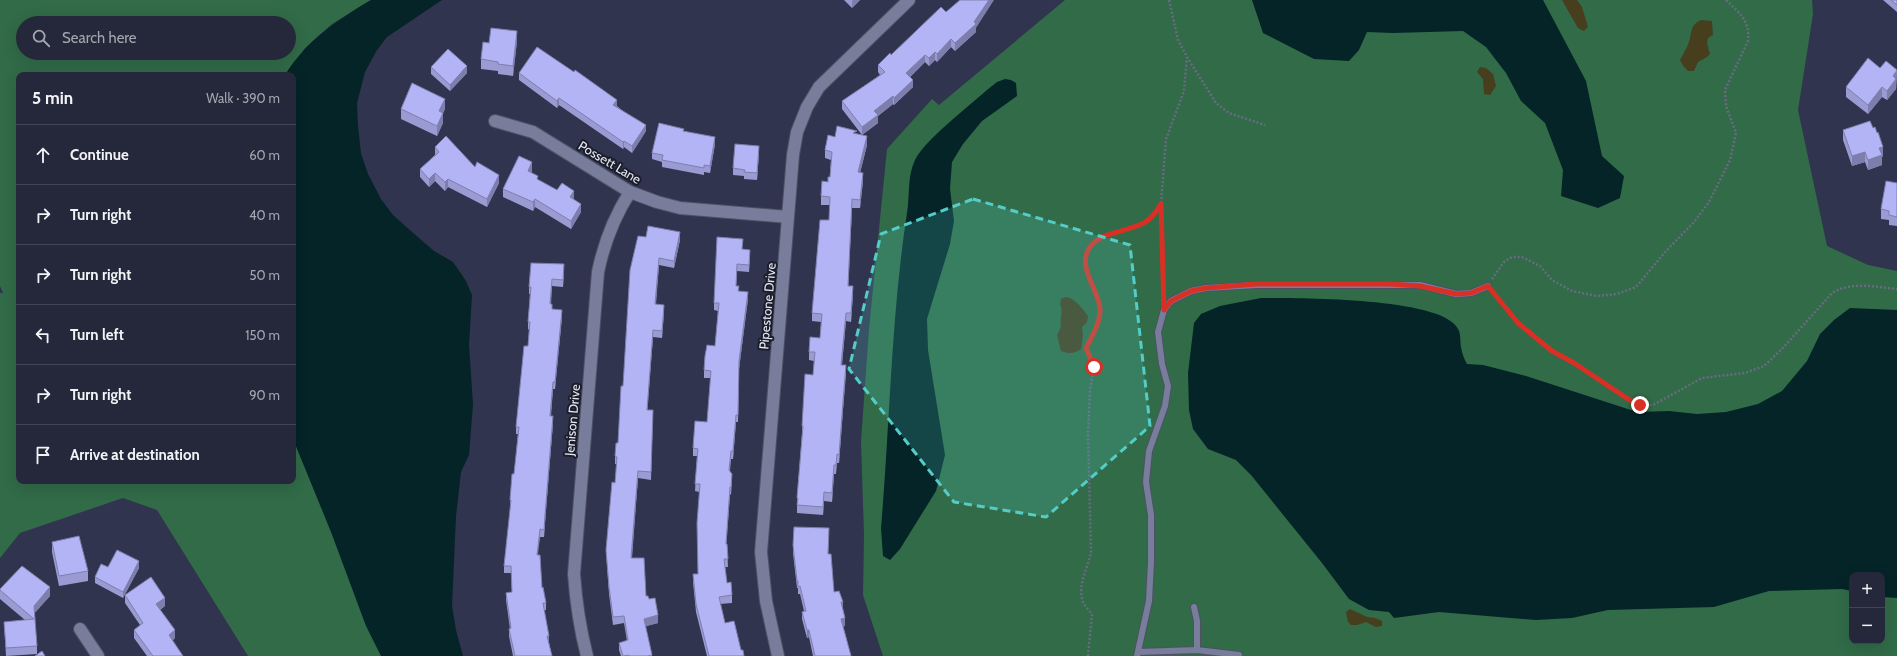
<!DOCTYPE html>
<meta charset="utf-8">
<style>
:root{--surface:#25273a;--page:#313345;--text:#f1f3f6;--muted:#a3a5af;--line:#424454}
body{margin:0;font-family:Cabin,sans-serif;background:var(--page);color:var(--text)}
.controls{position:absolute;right:12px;bottom:12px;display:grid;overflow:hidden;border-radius:8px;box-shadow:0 4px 16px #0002}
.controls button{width:36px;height:36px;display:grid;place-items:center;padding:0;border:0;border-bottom:1px solid var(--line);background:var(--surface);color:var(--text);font:20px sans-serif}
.stop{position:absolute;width:12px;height:12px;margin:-9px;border:3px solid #d93025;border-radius:50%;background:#fff}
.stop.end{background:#d93025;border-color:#fff;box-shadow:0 1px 4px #0008}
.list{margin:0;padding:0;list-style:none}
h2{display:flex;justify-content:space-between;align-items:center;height:52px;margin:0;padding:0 16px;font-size:17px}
h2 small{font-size:13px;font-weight:400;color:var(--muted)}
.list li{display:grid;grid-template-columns:26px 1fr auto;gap:12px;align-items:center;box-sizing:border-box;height:60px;padding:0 16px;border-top:1px solid var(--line)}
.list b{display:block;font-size:15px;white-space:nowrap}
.list em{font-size:13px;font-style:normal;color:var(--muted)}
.icon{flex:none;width:22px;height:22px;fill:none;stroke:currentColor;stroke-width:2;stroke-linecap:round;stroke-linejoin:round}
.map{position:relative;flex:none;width:1897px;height:656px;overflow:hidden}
.search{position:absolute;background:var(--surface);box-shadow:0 4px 16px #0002;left:16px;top:16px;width:280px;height:44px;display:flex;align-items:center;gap:10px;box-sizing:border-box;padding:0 14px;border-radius:22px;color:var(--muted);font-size:15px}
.panel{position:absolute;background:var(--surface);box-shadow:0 4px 16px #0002;left:16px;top:72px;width:280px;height:412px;border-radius:8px}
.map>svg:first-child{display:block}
.green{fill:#316b48;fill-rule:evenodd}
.sand{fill:#473e1e}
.water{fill:#042427}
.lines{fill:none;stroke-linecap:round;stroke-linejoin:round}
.lane-casing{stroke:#4e5166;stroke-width:8}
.street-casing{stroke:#4e5166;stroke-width:14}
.path{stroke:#686b82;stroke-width:2.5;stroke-dasharray:2 2;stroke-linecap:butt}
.lane{stroke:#777d9a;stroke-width:6}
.street{stroke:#777d9a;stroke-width:12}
.wall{fill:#9a9bd3}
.shaded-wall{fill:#7d7eac}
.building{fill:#b3b4f5;stroke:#7d7eac}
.route{stroke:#d93025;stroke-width:5}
.marked{fill:#54cdc8;fill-opacity:0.2;stroke:#54cdc8;stroke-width:3;stroke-dasharray:8 5;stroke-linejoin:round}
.labels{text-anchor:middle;stroke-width:4;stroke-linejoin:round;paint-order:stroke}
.street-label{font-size:13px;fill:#e5e8f8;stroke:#1b1d29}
</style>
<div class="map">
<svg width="1897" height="656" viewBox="0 0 1897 656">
<rect width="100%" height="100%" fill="#31344e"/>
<path class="green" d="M0,0H371L332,24L304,49L290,75H19V481H293V438L387,656H248L157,510L123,498L20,533L0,558V293H3L0,286ZM23,23H289V53H23Z
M1065,0H1812L1813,14L1798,110L1827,246L1868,265L1897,271V656H883L863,595L864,535L861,441L869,329L887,149L932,99L939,105ZM1852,575H1882V641H1852Z"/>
<path class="sand" d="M1562,0H1577L1582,7L1588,27L1584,31L1578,28Z
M1701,20L1712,21L1713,35L1708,38L1707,43L1710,54L1707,57L1698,62L1694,71H1688L1684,67L1680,60C1683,54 1687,48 1689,42C1692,32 1690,25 1701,20Z
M1480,67L1486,68L1493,74L1496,86L1490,95L1484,94L1483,79L1477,72Z
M1065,297C1074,297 1083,309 1088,316L1087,322L1082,327L1083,335L1081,349C1074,354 1069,354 1061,351L1057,335L1061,327C1059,319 1064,311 1060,304L1061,299Z
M1350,609L1367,617L1375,618L1382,621V626L1376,627L1366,622L1357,625H1351L1348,622L1346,612Z"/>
<path class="water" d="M371,0H442L387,37L377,50L365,72L357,103L358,126L361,153L368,174L381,199L393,215L412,232L434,251L453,262L466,281L472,295L469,345L473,404L469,455L461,472L456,516L452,606L456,630L463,656H381L366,626L331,532L293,439V75H285C306,41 337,20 371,0Z
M1252,0H1543L1586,81L1602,156L1624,176L1620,198L1598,208L1561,196L1563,170L1545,123L1521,101L1506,73L1486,47L1463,31L1393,33L1367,32L1359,50L1349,61L1314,59L1263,33Z
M1005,79L1011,80L1016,83L1017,96L982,121L963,144L952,162L950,189L954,221L950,244L927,319L928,350L945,455L936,491L900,549L890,560L883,556L881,528C890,423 891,317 907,213C910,196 907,176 915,160C924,141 969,106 987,90L997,82Z
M1261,298C1295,298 1443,297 1458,329C1461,333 1460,342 1461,347C1462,353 1464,359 1467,364L1483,365L1526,376L1637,412L1669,411L1697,414L1726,412L1758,404L1782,391L1807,361L1820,334L1834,320L1850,308L1897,310V598L1882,597V575H1852V591L1842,589L1769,591L1714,607L1608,610L1572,618L1536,620L1439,612L1394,618L1389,612L1369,610L1349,599L1322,563L1251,475L1236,460L1208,449L1193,429L1189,410L1188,373L1194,323L1201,314L1220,306Z"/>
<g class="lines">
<g class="lane-casing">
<path id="lane" d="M1194,607L1197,621V650
M1138,652L1197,650L1239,655
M1137,656L1149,601L1151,562V515L1146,482L1149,451L1165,406L1168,386L1162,364L1158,332L1164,310L1171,301L1191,291L1206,288L1256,285H1420L1456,294L1471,293L1488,286"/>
</g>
<g class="street-casing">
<path id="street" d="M495,121L533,132L630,192L657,202L680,208L788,217
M80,629L98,656
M587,656C580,629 576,602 574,574L598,272C604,243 614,217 630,192
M778,656L766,601L761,552L793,155L797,132L807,107L819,87L909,0"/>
</g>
<path class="path" d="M1169,0L1178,40L1187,57L1216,103L1229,113L1265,125
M1492,279L1504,262L1512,257H1522L1540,266L1552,280L1572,291L1597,296L1617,294L1636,287L1666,251L1694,222L1709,202L1730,160L1736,133L1726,106L1725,90L1748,41C1750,20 1740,14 1726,0
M1493,293L1518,323L1552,351L1574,363L1628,399L1640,405H1653L1702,378L1745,373L1764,366L1782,349L1832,293C1852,281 1875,287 1897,289
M1163,295L1161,204L1166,139L1184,91L1187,57
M1088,656L1092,615C1090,611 1085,607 1083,602C1077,585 1088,568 1091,552L1088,434L1090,390L1094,367L1086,348C1092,336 1101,322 1100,308C1098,288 1076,266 1090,247C1101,231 1131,233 1147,221C1153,217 1157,210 1161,204"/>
<use href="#lane" class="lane"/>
<use href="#street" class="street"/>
</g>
<path class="wall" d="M844,0H860L852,8Z
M1883,0H1897V12Z
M946,12L976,28V32L955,51L951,47L937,62L935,60L929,66L925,62L910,77L913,87L894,105L893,104L878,116V123L862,135L842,109V101L880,75L878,72V65Z
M517,41L513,76L498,74V71L481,69V59L489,43Z
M431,67L467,73L450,91L431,74Z
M1880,68L1897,70L1896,89L1887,100L1882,97L1868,114L1846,97V87Z
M519,73L617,106L646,131L632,153L624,147L623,149L559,105L557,108L519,80Z
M401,109H445L443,113V123L437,136L401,119Z
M1843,130L1883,156L1882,157V165L1868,170L1865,162L1852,166L1843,140Z
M684,132L715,144L710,173L704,172V175L662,167V162L652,159V153Z
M857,134L867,145L860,173L863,181L860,208H852L848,286L853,294L851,322L846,321L842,365L846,374L843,410L839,463H837L836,474H834L832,502L824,501L823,515L797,513V498L802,434V426L813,375L814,361L809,360V352L820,338L821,322L812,321V313L829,220L830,205H821V196L830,177L831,160L825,158V150L835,137Z
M435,147L475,167L499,183L487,207L448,187L445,191L435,181L429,187L420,177V169L435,155Z
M759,153L757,180L744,179V176L733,175V168Z
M532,171V173L538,180L574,199L581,212L571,229L535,207L533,211L503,197V189Z
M1897,183V226L1889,225V220L1881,219V209Z
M646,237L680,240L674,268L659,265L656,304L664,312L662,338L653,337L647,410H653L651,480L638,478L632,558L646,596L649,599L658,623L645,626L652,656H621L619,650V643L627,641L624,623L613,625L609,594L606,550L615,483L617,464H615V456L618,443L623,386Z
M743,249L750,258L749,272L737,271L736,286L739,291L748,299L739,369L738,422H736L733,459H731L730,471L732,481L731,495L730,494L726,544H727L728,567H725L727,583L732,595V603L720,604L725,623L744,656H707L696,612L693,582V574H698L699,492L695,491L697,456H693V448L707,422L711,378H704V370L715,346L718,311L714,310V303Z
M564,271L563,287L552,286L551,304L552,309L562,317L555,389H553L551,416L553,423L545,522L544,537H540L537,555L542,588L546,603V610H544L549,643L552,656H513L509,636V629H510L506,600V593L512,592L511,573H504V566L511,507H510V500L514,474L518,434H516V427L528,346L529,330L528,329V322L530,294H529V287Z
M794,527L828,554L834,592L843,609L845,626H843L851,656H813L809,637L807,638L802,619V612L804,611L800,594H798V588H797L793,553Z
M52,542L88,571V581L59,586L52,552Z
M108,567L139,568L123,598L95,583V577Z
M0,589L50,596L34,613L37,646V654L6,656L4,622L25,620L0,599Z
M125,595L165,606L160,610L175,638L172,641L183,656H147L134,638V630L140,625L125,603Z"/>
<path class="shaded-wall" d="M853,0H860L852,8V1Z
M989,0H994L976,28V32L955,51V43L974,22Z
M517,31V41L513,76V66Z
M951,39V47L937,62V54Z
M935,52V60L929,66V58Z
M925,55V62L906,81V73Z
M467,66V73L450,91V85Z
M1897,70L1896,89L1887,100V91L1893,76Z
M913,80V87L894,105V98Z
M1882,87V97L1868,114V105Z
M893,96V104L878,116V123L862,135V127L874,111Z
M559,98V105L557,108V101Z
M445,99V109L439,121V111Z
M617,100V106L613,111V105Z
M443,113V123L437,136V126Z
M646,125V131L632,153V146Z
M867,136V145L858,181V172Z
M715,137V144L710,173V166Z
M624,141V147L623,149V142Z
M759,146V153L757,180V173Z
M1883,147V156L1882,157V165L1868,170V160L1879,148Z
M1865,152V162L1852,166V156Z
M532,162V171L528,179V171Z
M435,173V181L429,187V179Z
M863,173V181L860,208V200Z
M499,175V183L487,207V199Z
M448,179V187L445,191V182Z
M574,191V199L570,206V197Z
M535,199V207L533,211V202Z
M852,199V208L848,294V286Z
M581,204V212L571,229V221Z
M680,232V240L674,268V261Z
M659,258V265L655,311V304Z
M564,264V271L563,287V280Z
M552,279V286L550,311V304Z
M853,286V294L851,322V313Z
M748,292V299L739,369L738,422L739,361Z
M664,305V312L662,338V331Z
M562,310V317L555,389V382Z
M846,313V321L841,373V365Z
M653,330V337L647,417V410Z
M846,365L843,410L839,463V455Z
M553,382V389L550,423V416Z
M736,415V422L733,459V451Z
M553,416V423L544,537V530Z
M834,465V474L832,502V493Z
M638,471V478L631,566V558Z
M730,487V494L726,551V544Z
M824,492V501L823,515V507Z
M540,529V537L537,563V555Z
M139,561V568L123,598V592Z
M50,587V596L34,614V606Z
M165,598V606L156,612V604Z
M841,602H843V609Z
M658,615V623L644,627V619Z
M845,618V626L841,627V619Z
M175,630V638L169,643V635Z
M807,630H809V637L807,638Z
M547,636H549V643H547Z"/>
<path class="building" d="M960,0H989L974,22L976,24L955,43L951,39L937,54L935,52L929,58L925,55L906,73L913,80L894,98L893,96L874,111L878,115L862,127L842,101L885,72L878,65L890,53L891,55L941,7L946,12Z
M1891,0H1897V5Z
M491,28L517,31L513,66L498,64V62L481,59L483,42L489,43Z
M537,47L574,72L575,70L617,100L613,105L646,125L632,146L624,141L623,142L559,98L557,101L519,73Z
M448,49L467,66L450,85L431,67Z
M1868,58L1880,68L1886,61L1897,70L1893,76L1896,79L1887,91L1882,87L1868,105L1846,87Z
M412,83L445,99L439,111L443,113L437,126L401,109Z
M1870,121L1873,128L1875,127L1877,133L1878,132L1883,147L1879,148L1882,155L1868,160L1865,152L1852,156L1843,130Z
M659,123L684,129L683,131L715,137L710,166L704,165V168L662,160L663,155L652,153Z
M837,126L857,131L853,133L867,136L858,172L863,173L860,200L852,199L848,286H853L851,313H846L841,365H846L843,401L839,455L837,454L836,465H834L832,493L824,492L823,507L797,505L798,498H797L803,426H802L805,374L813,375L815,352H809L810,337L820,338L822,314L812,313L820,220H829L830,197L821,196L822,181L828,182V177H830L832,152L825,150L828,135L835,137Z
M446,136L475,167L477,162L499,175L487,199L448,179L445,182L435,173L429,179L420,169L439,152L435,147Z
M735,144L759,146L757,173L744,172L745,170L733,168Z
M519,156L532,162L528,171L538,176L537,179L557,190L562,183L574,191L570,197L581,204L571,221L535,199L533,202L503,189Z
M1886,181L1897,183V217L1889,215V211L1881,209Z
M648,226L680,232L674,261L659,258L655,304L664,305L662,331L653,330L647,410H653L651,472L638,471L631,558H644L646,596H648L649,599L655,598L658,615L644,619L652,655L647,656H629V655L623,656L619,643L628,640L624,616L613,617L609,587L606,550L612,482L615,483L617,457L615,456L616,443H618L621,386H623L630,270L638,236L646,237Z
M717,237L743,239L742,249L750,250L749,265L737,264L736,286H739L738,291L748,292L739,361L738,415H736L733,451H731L729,470L732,474L731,487H730L726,544H727L728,559H724L727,583L731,582L732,595L719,597L725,623L734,621L741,650H743L744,656H709L696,604L693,574H698L697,523L700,484H695L698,449L693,448L695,421L707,422L711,371L704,370L705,356L707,345L715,346L719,303H714Z
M531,263L564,264L563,280L552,279L550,304H552V309L562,310L555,382H553L550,416H553L545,515L544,530L540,529L537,555H540L542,588L543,587L546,603H543L549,636H547L552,656H515L509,629L511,628L506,593L512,592L511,566H504L511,500H510L512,474H514L519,427H516L524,346H528L530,322H528L531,287H529Z
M794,527L829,528L828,554H831L834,592L839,591L843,602H841L845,618L841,619L851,656H815L809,630H807L802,612L806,611L800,586L798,587V581H797L793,545Z
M79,536L88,571L59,576L52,542Z
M117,550L139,561L123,592L95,577L101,564L108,567Z
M22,566L50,587L34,606L37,646L6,648L4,622L34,619L0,590V589Z
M151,577L165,598L156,604L175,630L169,635L183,656H153L134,630L143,623L125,595Z
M42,651L45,656H35Z"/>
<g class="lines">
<path class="route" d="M1094,367L1086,348C1092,336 1101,322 1100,308C1098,288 1076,266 1090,247C1101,231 1131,232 1147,221C1153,217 1157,210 1161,204L1164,310L1171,301L1191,291L1206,288L1256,284H1390L1420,286L1456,294L1471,293L1488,286L1518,323L1552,351L1574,363L1628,399L1640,405"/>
</g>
<path class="marked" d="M973,199L1130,245L1150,426L1046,517L954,502L849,369L881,234Z"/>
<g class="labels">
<g class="street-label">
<text transform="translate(610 162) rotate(31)" y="5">Possett Lane</text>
<text transform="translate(767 306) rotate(-85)" y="5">Pipestone Drive</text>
<text transform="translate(572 420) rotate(-85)" y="5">Jenison Drive</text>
</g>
</g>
</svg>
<div class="controls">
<button>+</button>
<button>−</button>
</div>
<div class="stop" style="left:1094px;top:367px"></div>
<div class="stop end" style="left:1640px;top:405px"></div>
<div class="search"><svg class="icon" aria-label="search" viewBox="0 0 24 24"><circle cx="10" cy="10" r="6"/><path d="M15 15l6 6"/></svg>Search here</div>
<section class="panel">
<h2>5 min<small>Walk · 390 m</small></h2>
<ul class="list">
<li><svg class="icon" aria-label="ahead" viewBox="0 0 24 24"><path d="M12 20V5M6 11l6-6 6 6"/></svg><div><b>Continue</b></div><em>60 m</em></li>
<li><svg class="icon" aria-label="right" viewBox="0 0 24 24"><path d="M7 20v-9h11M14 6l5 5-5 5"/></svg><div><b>Turn right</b></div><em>40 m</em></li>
<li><svg class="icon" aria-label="right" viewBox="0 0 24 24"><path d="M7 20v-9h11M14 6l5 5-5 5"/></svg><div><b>Turn right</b></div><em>50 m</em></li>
<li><svg class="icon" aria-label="left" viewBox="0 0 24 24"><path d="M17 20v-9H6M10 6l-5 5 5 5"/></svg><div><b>Turn left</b></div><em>150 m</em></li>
<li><svg class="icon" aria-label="right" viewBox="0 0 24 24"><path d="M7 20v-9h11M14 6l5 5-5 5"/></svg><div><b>Turn right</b></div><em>90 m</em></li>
<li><svg class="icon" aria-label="arrive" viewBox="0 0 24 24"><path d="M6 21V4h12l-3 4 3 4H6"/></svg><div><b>Arrive at destination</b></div></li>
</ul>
</section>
</div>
